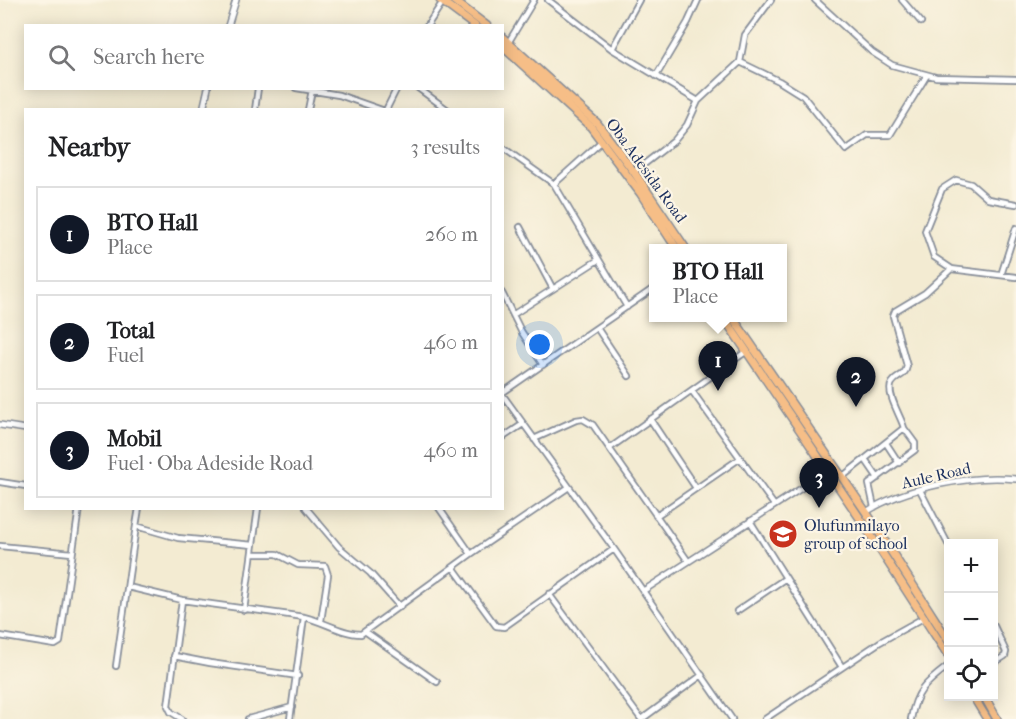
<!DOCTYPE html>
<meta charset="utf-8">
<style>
:root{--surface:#fff;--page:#f6f6f6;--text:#202124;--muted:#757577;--line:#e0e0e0;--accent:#111827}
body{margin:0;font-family:"IM FELL French Canon",serif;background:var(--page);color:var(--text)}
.controls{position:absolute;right:18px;bottom:18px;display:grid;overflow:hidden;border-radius:0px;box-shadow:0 3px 15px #0003}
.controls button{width:54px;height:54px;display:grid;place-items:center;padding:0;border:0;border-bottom:2px solid var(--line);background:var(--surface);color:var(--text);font:30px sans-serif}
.you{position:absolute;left:540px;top:345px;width:21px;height:21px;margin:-15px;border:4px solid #fff;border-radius:50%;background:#1a73e8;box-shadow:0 0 0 9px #1a73e833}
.badge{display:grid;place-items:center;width:39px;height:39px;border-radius:50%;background:var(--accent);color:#fff;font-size:20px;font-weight:700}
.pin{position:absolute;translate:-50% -50px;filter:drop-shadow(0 2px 3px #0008)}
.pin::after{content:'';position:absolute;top:32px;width:21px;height:18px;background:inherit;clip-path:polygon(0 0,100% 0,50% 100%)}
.popup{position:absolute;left:649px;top:244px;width:138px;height:78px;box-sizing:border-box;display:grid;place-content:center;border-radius:0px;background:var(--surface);filter:drop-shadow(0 2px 4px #0005);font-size:20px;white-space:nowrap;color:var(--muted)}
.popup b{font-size:22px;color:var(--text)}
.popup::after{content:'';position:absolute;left:50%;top:100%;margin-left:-12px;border:12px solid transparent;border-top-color:var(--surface)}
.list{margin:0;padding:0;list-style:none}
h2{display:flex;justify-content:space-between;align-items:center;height:78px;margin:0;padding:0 24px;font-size:26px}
h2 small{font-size:20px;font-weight:400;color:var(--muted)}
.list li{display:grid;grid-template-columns:39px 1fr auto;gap:18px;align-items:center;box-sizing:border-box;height:96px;margin:0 12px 12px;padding:0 12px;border:2px solid var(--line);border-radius:0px}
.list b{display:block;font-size:22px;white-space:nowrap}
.list p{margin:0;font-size:20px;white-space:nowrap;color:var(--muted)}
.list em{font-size:20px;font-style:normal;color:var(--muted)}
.icon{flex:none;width:33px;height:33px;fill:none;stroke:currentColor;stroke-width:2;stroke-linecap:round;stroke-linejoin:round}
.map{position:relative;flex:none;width:1016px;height:719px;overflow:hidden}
.search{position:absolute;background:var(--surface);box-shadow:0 3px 15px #0003;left:24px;top:24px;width:480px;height:66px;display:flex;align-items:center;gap:15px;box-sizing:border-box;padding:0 21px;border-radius:0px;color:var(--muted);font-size:22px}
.panel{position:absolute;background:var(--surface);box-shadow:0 3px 15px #0003;left:24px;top:108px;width:480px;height:402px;border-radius:0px}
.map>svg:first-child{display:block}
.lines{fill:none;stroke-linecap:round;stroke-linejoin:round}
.minor-casing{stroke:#878d98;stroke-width:8}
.tertiary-casing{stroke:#878d98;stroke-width:8}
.primary-casing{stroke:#878d98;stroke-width:10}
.minor{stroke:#fff;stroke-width:4.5}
.tertiary{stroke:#fff;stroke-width:5}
.primary{stroke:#f6be87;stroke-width:7}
.labels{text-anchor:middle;stroke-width:4.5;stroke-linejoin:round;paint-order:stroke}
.street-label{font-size:16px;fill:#1b2f5e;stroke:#fcf5e5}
.poi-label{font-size:16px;fill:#1b2f5e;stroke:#fcf5e5;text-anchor:start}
</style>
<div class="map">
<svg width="1016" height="719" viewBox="0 0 1016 719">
<rect width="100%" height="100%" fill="#fcf5e5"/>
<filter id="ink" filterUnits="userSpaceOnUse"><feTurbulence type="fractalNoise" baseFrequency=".0167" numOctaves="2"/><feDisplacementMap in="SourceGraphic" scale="12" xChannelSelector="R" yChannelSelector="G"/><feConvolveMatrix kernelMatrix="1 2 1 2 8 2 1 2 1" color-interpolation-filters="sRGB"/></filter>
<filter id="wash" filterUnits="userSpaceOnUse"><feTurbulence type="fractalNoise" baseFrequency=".008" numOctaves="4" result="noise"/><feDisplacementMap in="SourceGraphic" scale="24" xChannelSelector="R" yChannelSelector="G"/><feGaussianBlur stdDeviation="1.35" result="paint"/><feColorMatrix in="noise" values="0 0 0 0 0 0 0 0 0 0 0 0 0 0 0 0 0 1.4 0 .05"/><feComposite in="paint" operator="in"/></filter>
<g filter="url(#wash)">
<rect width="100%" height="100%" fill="#f3ebd2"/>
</g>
<g filter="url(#ink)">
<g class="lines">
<g class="minor-casing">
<path id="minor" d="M548,0L612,49L698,101
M815,0L872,52L892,65L936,77L1016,79
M902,0L921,22
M427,26L444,0
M508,43L534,0
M612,49L639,0
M740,62L779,81L803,96L846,150L867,135H890L927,75
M656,76L688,22L698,0
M296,88L339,95L382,110
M418,88L448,110
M255,110L258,88
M308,110L312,90
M386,110L397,88
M502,147L554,184L627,307
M634,172L674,141L687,125L698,101L740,62L745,35L771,0
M554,184L602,141
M520,227L553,289
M952,269L934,257L925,231L942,189L956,180L971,184L988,199L1016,204
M1001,275L1016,228
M502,293L521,331L543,365
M514,314L598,260
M597,328L629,376
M692,391L774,505
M502,393L654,288
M502,394L614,549L732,719
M650,419L696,488
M502,438L523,424
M534,439L576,420L583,419L593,425L688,561
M886,443L899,463
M610,448L747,351
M865,459L878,478
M842,477L904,428C902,418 885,393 892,383C897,375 905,377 907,366L893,316L895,311L925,293L951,269L1016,277
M0,482L26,486
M920,490L948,544
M874,507L869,484L915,450V443L904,428
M306,508L339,547L370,573L400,607
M439,508L471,554
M656,516L739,459
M750,521L842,667
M136,526L139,508
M0,546L72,553
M252,554H277L298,565L325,566L328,575L321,621
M453,567L496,626L504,627L614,549
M128,587L182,600L304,617C323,621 342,634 361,634L471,554L569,487
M643,591L828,471
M549,594L641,719
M244,610L258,508
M737,611L786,578
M994,626L1006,652L1005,656L994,663
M366,632L437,682
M0,636L55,645L60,642L79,508
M174,656L210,663L298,676
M116,666L136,526L178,538L253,545
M182,719L171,712L168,706L182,600
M248,719L292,707
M290,719L304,617
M642,719L702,675
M765,719L880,642L925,617
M911,719C916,690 926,683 948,666"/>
</g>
<g class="tertiary-casing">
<path id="tertiary" d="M228,26L236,0
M203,110L208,88
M0,425L26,429
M866,512C903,488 972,474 1016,479"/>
</g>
<g class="primary-casing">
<path id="primary" d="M440,0L475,26
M453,0L487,26
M502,37L597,123L634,172L686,249
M502,46L591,127L641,194L677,249
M724,318L859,517L948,655
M733,318L866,512L948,640
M973,696L987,719
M984,696L997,719"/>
</g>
<use href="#minor" class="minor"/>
<use href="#tertiary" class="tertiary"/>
<use href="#primary" class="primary"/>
</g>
</g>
<defs>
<g id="school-disc" transform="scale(1.5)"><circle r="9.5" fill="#c8321e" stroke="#fcf5e5"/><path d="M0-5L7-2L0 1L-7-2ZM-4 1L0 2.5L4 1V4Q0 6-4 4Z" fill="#fff"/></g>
</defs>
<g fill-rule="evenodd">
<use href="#school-disc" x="783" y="534"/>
</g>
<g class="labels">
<g class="street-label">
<text transform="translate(647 170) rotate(54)" y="6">Oba Adesida Road</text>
<text transform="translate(936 475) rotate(-13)" y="6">Aule Road</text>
</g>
<g class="poi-label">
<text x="804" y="531">Olufunmilayo<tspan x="804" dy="18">group of school</tspan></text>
</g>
</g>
</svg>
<div class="controls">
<button>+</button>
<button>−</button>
<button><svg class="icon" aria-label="locate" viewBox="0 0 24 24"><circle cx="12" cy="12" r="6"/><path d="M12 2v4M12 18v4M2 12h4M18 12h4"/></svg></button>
</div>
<div class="you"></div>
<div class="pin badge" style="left:718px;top:391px">1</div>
<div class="popup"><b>BTO Hall</b>Place</div>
<div class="pin badge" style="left:856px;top:407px">2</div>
<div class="pin badge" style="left:819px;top:508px">3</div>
<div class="search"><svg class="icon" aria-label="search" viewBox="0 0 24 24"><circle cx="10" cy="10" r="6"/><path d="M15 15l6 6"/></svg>Search here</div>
<section class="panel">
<h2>Nearby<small>3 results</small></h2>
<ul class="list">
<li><span class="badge">1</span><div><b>BTO Hall</b><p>Place</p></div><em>260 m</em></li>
<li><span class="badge">2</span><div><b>Total</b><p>Fuel</p></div><em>460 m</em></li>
<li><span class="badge">3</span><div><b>Mobil</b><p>Fuel · Oba Adeside Road</p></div><em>460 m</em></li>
</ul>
</section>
</div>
